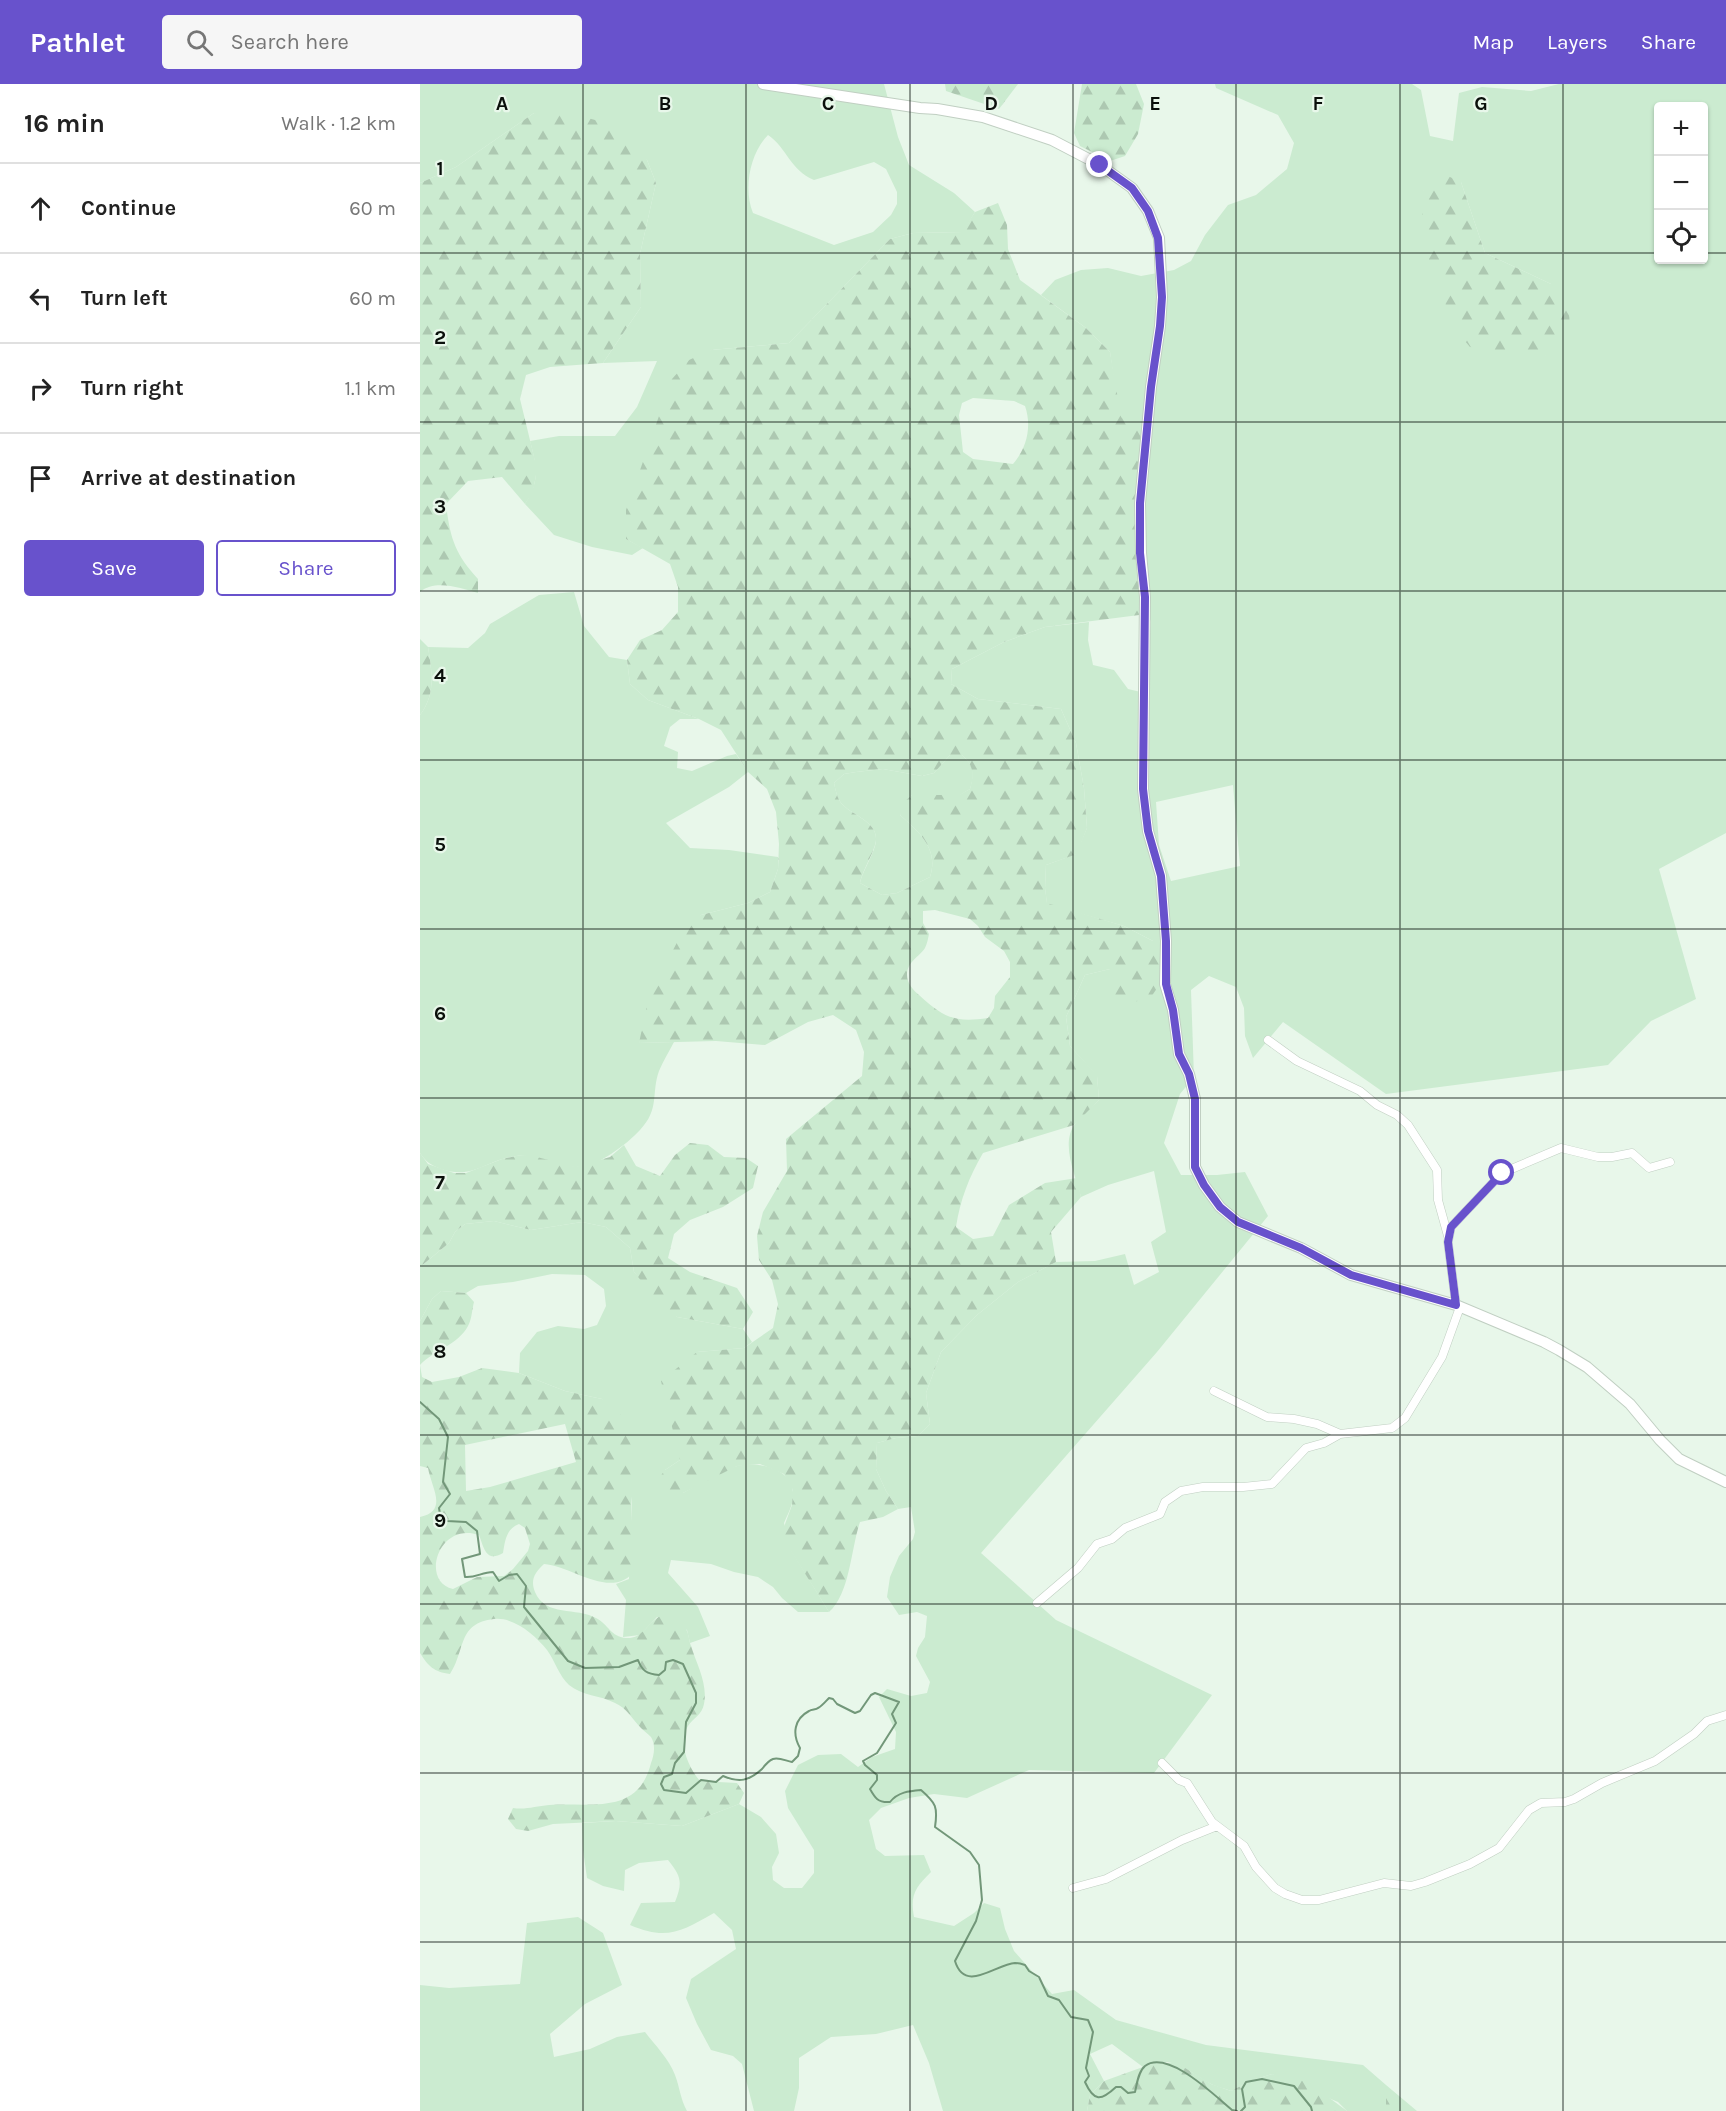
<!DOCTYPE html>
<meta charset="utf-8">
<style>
:root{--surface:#fff;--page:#f6f6f6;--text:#222;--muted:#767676;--line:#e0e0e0;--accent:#6852cc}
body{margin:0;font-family:Karla,sans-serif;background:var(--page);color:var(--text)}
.controls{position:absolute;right:18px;top:18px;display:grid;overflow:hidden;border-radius:6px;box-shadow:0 2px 4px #0004}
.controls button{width:54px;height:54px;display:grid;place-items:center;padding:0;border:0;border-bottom:2px solid var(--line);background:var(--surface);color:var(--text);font:30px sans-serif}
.stop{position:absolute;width:18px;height:18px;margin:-14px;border:4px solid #6852cc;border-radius:50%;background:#fff}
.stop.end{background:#6852cc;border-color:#fff;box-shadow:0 2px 6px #0008}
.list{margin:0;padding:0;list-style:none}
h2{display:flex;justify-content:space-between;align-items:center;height:78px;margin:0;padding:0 24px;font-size:26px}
h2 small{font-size:20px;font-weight:400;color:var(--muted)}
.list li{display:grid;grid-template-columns:39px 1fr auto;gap:18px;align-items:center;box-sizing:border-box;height:90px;padding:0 24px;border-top:2px solid var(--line)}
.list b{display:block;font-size:22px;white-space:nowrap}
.list em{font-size:20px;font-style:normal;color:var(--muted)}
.actions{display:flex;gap:12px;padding:18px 24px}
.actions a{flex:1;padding:14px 0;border:2px solid var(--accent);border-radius:6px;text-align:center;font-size:21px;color:var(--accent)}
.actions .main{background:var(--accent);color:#fff}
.icon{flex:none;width:33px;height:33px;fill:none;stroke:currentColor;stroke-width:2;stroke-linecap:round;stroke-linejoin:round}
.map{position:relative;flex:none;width:1306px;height:2027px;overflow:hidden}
header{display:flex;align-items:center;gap:36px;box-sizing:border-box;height:84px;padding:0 30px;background:var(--accent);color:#fff}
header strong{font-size:28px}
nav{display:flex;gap:33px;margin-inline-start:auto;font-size:21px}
.search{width:420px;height:54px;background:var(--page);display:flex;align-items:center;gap:15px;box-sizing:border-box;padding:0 21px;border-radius:6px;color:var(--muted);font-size:22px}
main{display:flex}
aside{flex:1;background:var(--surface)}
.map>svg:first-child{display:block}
.grass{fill:#cbebd0;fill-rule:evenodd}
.forest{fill:url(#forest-firs);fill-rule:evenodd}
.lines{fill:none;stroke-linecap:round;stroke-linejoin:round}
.stream{stroke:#729779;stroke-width:2}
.street-casing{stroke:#c0cfc2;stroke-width:9}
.secondary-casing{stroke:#c0cfc2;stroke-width:12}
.street{stroke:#fff;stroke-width:8}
.secondary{stroke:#fff;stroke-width:10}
.route{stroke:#6852cc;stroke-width:8}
.grid{fill:none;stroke:#0a0f0b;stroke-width:1.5;stroke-opacity:0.55}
.grid-label{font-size:20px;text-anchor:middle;font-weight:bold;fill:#0a0f0b;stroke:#e8f7ea;stroke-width:4.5;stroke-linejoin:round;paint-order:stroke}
</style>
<header>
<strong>Pathlet</strong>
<div class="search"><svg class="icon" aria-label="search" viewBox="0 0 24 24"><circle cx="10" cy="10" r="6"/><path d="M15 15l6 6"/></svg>Search here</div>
<nav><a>Map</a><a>Layers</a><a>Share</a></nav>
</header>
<main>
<aside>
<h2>16 min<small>Walk · 1.2 km</small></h2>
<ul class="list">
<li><svg class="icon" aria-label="ahead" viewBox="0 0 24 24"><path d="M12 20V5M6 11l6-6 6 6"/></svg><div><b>Continue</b></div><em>60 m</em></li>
<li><svg class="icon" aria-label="left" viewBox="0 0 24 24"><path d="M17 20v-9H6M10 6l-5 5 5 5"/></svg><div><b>Turn left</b></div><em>60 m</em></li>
<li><svg class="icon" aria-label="right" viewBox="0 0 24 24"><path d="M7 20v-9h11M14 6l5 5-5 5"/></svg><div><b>Turn right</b></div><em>1.1 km</em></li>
<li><svg class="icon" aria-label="arrive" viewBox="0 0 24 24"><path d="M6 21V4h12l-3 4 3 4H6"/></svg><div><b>Arrive at destination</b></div></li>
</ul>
<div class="actions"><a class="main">Save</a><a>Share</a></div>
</aside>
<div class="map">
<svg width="1306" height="2027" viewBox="0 0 1306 2027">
<defs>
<pattern id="forest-firs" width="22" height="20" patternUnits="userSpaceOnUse" patternTransform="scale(1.5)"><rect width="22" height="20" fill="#cbebd0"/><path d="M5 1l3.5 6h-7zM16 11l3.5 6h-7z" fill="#adc8b1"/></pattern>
</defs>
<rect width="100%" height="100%" fill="#e8f7ea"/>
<path class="grass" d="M0,0H464L478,53L489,81L534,109L555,128L543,148L493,149L470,155L369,259L291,266L206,455L223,464L212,471L172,463L134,451L105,420C120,397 117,383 110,357L139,352H195L217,323L237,277L183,279L221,223L220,170L236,99L227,76L114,29L36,83L0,99ZM348,51C367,64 370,86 394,96L454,78L466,85L477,108V120L471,131L453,148L414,161L333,129C323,105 330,69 348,51Z
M795,0H992L1001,6L1010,52L1033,57L1039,9L1062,3L1111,7L1139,0H1306V749L1239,785L1276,915L1231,937L1188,981L966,1010L863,938L833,974L825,952L824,924L816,903L789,892L771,906L774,993L760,1010L744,1059L761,1091H797L825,1088L848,1132L737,1268L561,1469L636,1536L792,1611L734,1689L609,1686L547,1714L514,1710L489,1714L461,1724L449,1736L456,1765L465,1772L504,1771L511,1788C495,1804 490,1811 494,1833L534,1842L554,1829L564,1819L580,1824L585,1845L594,1867L632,1910L654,1906L696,1936L786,1961L943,1981L966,2001V2027H927L918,2018L852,1990L830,1997L811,2007C804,2004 796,2003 789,1999C762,1984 756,1971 723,1983L692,1960L670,1970L684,1997L670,2011L667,2027H523L509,1979L493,1941L456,1950L411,1953L379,1974V2004L374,2027H334L322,1980L313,1972L291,1966L277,1940L266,1914L271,1895L316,1865L312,1846L294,1829C262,1847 247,1857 210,1841L221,1819L255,1818C263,1798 261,1792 248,1776L219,1779L205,1786L204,1807L183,1802L167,1794L163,1766L162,1739L196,1737L262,1742L319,1720L341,1733L356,1750L359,1769L352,1783L353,1796L364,1804H382L394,1789V1766L368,1724L365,1707L378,1681L398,1671L421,1670L438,1683L452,1673L475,1665L476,1648L459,1613L467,1605L491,1612L507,1609L510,1598L496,1572L498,1564L505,1553L507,1532L497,1528L479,1531L467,1513L470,1493L479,1472L493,1455L495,1448L491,1423L478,1425L466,1407L456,1385L457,1359L476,1354L498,1352L510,1340L506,1309L521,1268L557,1231L598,1198L636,1178L675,1177L705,1170L714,1201L739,1188L731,1158L746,1148L734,1087L688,1101L661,1113C656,1092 640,1060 655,1040C661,1031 671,1024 679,1016L677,992L650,962L646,933L665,891L690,885L733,857L704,842L627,820L625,804L626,781L656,770L667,744L664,704L656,659L641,625L558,615L531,600L532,585L584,558L625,543L669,538L668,556L673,581L694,586L708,605L725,609L731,537L727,530L690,268L666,244L621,211L635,196L661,186L688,184L721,192L754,186L771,177L785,151L808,121L836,111L867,85L874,59L858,31L796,4ZM1238,22H1284V176H1238ZM1041,98L1065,169L1131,200L1126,272L1003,107ZM813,701L820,782L751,797L739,761L736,718Z
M154,508L164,542L189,573L207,576L210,600L228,616L279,635H260L250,643L244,662L258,668L257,684L272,687L307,672L316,670L328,688L309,703L246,739L270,764L309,766L358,773V785L350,808L328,819L281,831L219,959L254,958C249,968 243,977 239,987C231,1009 240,1025 220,1046C206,1061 175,1085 154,1083C134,1080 116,1070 96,1072C65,1076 54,1096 21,1085C11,1081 7,1079 0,1069V631C16,610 12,588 8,563L48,564L65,549L70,540L119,511Z
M530,671H542C554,682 555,689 550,705L540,711H492L480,731C500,749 519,765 510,793L477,809L462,811L440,799C443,785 457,766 456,754C456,738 433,731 423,721C417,715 416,708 414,699L424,690L436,688L463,685L502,692L514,689Z
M74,1137L111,1146L162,1138L186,1143L210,1164L214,1188L257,1233L323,1245L332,1258L324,1264L277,1268L260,1376L245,1386L263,1409C279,1400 300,1386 317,1382C336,1377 372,1384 373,1408C374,1420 368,1429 364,1439L371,1466L409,1528H378L362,1514L353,1503L338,1493L314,1488L291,1480L251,1476L248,1489L278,1523L290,1552L270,1559L267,1546L237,1533L220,1551L203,1553L206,1516L196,1500L209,1495L212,1409L182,1315L145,1307L99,1289L100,1269L117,1248L138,1242L164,1245L177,1241L186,1222L184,1205L165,1191L132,1190L93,1198L58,1202L46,1209L21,1207L12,1215L0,1237V1183L29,1159L35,1148L45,1140Z
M158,1833L183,1849L202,1901L165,1920L130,1950L134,1973L170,1965L197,1953L225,1948C235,1961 249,1975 255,1991C260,2004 260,2014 267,2027H0V1901L29,1904L100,1900L107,1839Z"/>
<path class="forest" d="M525,0H598L579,25L526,7Z
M662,0H716L724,20L718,50L705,72L690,77L660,62L654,49Z
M114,29L164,33L190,40L213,58L227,76L236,99L220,170L221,223L183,279L130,283L106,291L100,315L117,385L113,408L105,420L82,393L48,397L26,420C30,454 35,470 58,495V509C41,504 15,495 0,508V99L36,83Z
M1019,88L1041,98L1065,169L1131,200L1148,217L1150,242L1140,265L1126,272L1050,263L1034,244L1001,154L1003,107Z
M578,119L587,141L588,165L600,196L666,244L690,268L701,333L724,347L727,530L625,543L584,558L532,585L531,600L558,615L641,625L656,659L664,704L667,744L657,770L626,781L625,804L627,819L704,842L733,857L744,876L742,897L731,913L704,921L690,916V885L665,891L646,933L650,962L677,991L679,1016L654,1041L563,1069C549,1093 540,1116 536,1143L553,1155L573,1152L589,1121L625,1099L657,1094L661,1113L631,1148L636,1178L598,1198L557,1231L521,1268L506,1309L510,1340L498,1352L476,1354L457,1359L456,1385L466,1407L478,1425L463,1433L440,1438C431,1464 430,1510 409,1528L361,1451L372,1421L373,1406L364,1390L340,1380L317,1382L263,1409L243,1408L237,1397L245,1386L260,1376L241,1297L277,1268L324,1264L353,1244L358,1220L352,1196L339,1176L337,1152L343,1128L367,1087L366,1055L442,992L444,968L436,946L413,931L388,938L345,961L296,957L219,959L229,912L263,847L281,831L328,819L350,808L358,785L359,760L356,728L347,705L328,688L301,646L279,635L228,616L210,600L207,576L220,556L242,546L258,528V503L250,480L206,455V426L252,295L269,276L291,266L369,259L470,155L493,149L542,148L555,128ZM553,314L594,317L605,322C612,342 607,364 593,380L553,375L543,368L539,331L542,319ZM530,671H542C554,682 554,690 550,705L539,711H492L483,719L480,731C500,749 519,765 510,793L477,809L462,811L440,799C443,785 457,764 456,754C456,738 433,731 423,721C417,715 416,707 414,699L424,690L436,688L463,685L502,692L514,689ZM515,826L550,835L558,842L565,853L584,867L590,878V893L575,912L574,924L568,934C534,939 523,933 499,911C493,906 487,899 487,891C487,878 499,873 505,864C507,860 508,855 509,850L503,839V827Z
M0,555L8,563C12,588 16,610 0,631Z
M270,1059L288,1061L304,1073L326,1074L338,1082L333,1104L303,1123L270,1136L254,1150L248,1174L270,1188L317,1204L333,1228L323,1245L257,1233L245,1226L214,1188L210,1164L186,1143L162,1138L111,1146L74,1137L45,1140L35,1148L29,1159L0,1183V1069L8,1080L34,1089H46L82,1075L96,1072L109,1071L156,1083L190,1073L204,1061L216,1082L240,1092L255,1071Z
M21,1207L46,1209L54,1218C52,1225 52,1235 48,1242C38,1261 14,1266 0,1281L2,1293L12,1298L39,1293L62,1284L99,1289L145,1307L182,1315L202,1332L207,1344L216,1382L211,1420V1441L216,1485C193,1518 153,1482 124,1480C115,1488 110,1496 115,1508C125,1533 157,1523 176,1534C188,1540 191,1553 206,1554C221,1555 225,1543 236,1535C239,1532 244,1531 249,1530C256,1534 262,1537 266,1545C269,1550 269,1557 271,1562C277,1581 288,1600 284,1620C282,1631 273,1634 268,1642C257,1659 269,1684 280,1697L317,1699L324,1709L319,1720L262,1742L196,1737L133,1740L108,1747L96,1745L88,1735L93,1724C106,1726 116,1722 129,1721C171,1718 218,1732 231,1679C234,1671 236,1661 231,1653C228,1650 224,1647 221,1644C212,1635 207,1624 195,1619C180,1611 162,1612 149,1601C139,1592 135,1577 127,1566C115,1551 94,1533 74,1535C37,1539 46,1566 30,1590C14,1588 8,1582 0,1569V1433C29,1427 11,1403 8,1384L0,1382V1237L12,1215ZM145,1340L156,1378L70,1403L46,1407L45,1361ZM99,1440L105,1444L110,1460L108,1467L93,1485L84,1492L57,1493L33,1505C0,1498 18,1437 59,1451C64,1464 66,1479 83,1469C85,1457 86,1445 99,1440Z
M734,1979H757L791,2000L811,2007L830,1997L852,1990L888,1998L927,2027H667L670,2011L684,1997Z
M966,2001L997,2027H966Z"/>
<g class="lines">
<path class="stream" d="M0,1318L19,1335L28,1353L23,1398L30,1410L19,1424L20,1430L27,1437L46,1438L57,1447L60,1470L42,1475L45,1493C56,1494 62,1488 73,1488L79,1497L89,1491L97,1490L106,1502L104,1523L148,1577L165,1584L199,1583L218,1576C222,1587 227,1590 239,1591L245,1586L246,1578L253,1576L263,1580L276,1609V1619L266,1638L264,1668L255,1679L252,1690L244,1693L241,1700L244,1706L266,1709L281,1696L296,1698L303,1692C319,1699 329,1697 342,1685C345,1681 348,1677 353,1675C359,1673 366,1677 372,1678L378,1672L380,1664C372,1650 374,1635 389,1627C392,1625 396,1626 398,1624C402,1622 406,1617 409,1614L413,1615L417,1620L435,1629L440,1627L451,1611L455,1609L479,1618L472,1630L476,1639L457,1669L443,1677L445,1681L457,1691V1696L450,1705C455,1714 458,1719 470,1718C478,1708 489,1707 501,1706C516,1719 518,1723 515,1743L550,1768L559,1781L562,1816L556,1837L535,1877C545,1910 576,1880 595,1879C599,1879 602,1880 605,1881L609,1887L619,1893L628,1912L639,1916L651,1933L668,1936L673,1948L666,1984L669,1992L665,1998C674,2018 681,2017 696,2003H701L708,2009L715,2008C717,2000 718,1988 725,1982C748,1965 795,2012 812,2026L817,2027
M821,2027L825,2023L822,2005L826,1998L842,1995L874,2002L891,2023L892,2027"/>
<g class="street-casing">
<path id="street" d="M848,956L877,977L940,1007L957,1021L977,1031L988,1041L1017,1086L1018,1116L1028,1152
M1036,1221L1028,1158L1031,1143L1082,1089L1141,1064L1178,1073H1192L1212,1069L1229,1084L1250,1078
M794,1307L847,1333L874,1335L897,1340L920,1350L972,1344L985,1334L1022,1273L1040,1223
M617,1519L658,1484L677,1460L692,1455L705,1444L740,1430L745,1418L761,1407L783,1403H823L852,1400L886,1364L904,1359L920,1350
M742,1679L759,1696L767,1699L792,1738L824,1762L836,1783L855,1804L865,1810L882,1816H899L964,1799L991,1802L1005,1798L1050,1780L1079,1764L1109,1726L1121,1719L1145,1718L1154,1715L1182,1699L1235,1677L1274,1650L1287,1637L1306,1631
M653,1804L686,1795L762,1756L797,1742"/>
</g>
<g class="secondary-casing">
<path id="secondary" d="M343,0L500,24L517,25L563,33L632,56L680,81L712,104L728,127L739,154L742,213L740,242L731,303L720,419L721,469L725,513L723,705L728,747L741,792L746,857L745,900L753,926L759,970L769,990L775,1015V1083L784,1101L800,1123L818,1138L881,1164L931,1191L1036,1221L1124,1258L1139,1266L1167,1283L1210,1320L1240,1356L1259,1375L1306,1398"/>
</g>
<use href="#street" class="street"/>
<use href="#secondary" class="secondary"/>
</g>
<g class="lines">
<path class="route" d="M680,81L712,104L728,127L738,154L742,213L740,242L731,303L720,419V469L725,513L723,705L728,747L741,792L746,857V900L753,926L759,970L769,990L775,1015V1083L784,1101L800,1123L818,1138L881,1164L931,1191L1036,1221L1028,1158L1031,1143L1082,1089"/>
</g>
<path class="grid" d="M163,0V2027M326,0V2027M490,0V2027M653,0V2027M816,0V2027M980,0V2027M1143,0V2027M0,169H1238M1284,169H1306M0,338H1306M0,507H1306M0,676H1306M0,845H1306M0,1014H1306M0,1182H1306M0,1351H1306M0,1520H1306M0,1689H1306M0,1858H1306"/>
<g class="grid-label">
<text x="82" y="26">A</text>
<text x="245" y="26">B</text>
<text x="408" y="26">C</text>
<text x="571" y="26">D</text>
<text x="735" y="26">E</text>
<text x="898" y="26">F</text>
<text x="1061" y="26">G</text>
<text x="20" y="91">1</text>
<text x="20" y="260">2</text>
<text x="20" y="429">3</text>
<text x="20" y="598">4</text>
<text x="20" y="767">5</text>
<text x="20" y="936">6</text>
<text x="20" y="1105">7</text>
<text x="20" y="1274">8</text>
<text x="20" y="1443">9</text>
</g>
</svg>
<div class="controls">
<button>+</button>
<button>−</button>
<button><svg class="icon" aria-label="locate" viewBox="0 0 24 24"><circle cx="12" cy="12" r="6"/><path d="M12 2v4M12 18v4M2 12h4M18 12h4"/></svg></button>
</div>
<div class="stop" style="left:1082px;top:1089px"></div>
<div class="stop end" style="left:680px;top:81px"></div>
</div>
</main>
